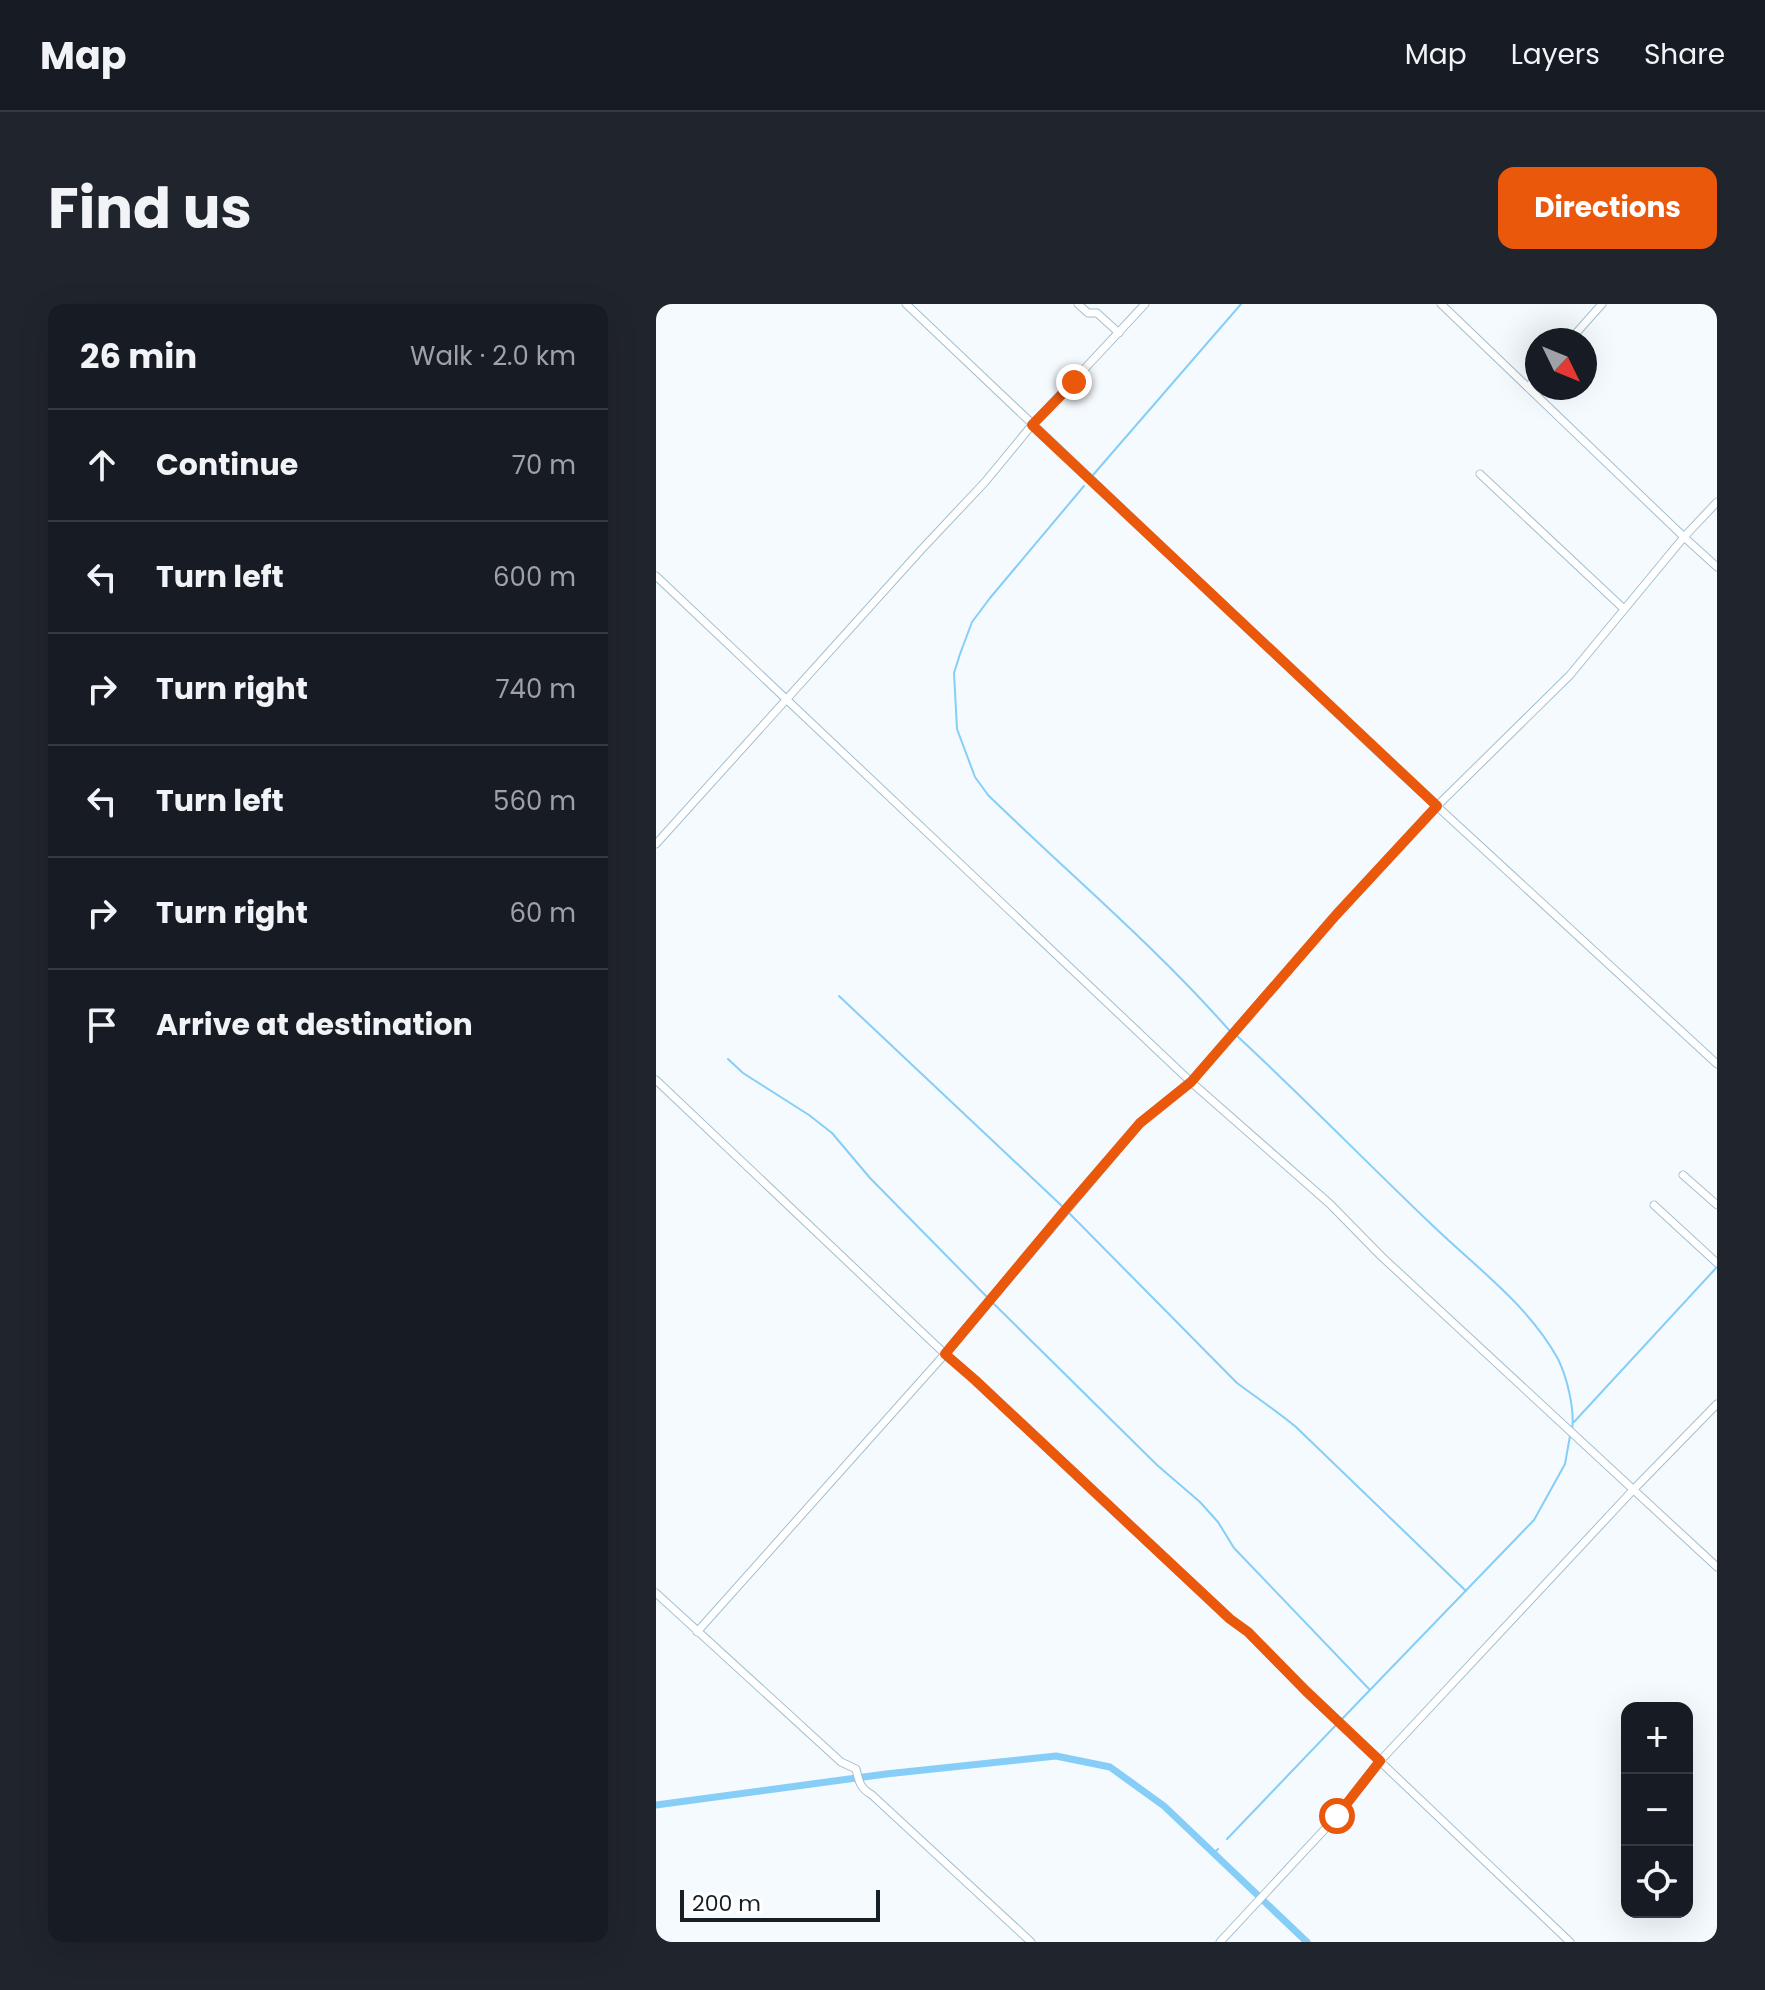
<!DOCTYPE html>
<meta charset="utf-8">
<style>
:root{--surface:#171b24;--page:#20242c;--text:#f1f3f6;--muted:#9ea1a6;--line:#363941;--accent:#ea580c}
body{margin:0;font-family:Poppins,sans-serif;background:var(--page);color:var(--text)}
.controls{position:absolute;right:24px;bottom:24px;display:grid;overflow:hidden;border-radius:16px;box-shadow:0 8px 32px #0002}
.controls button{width:72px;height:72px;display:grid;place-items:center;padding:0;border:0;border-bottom:2px solid var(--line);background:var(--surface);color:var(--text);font:40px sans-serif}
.compass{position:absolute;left:869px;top:24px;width:72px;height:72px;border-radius:50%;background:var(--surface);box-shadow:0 8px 32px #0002;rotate:133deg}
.scale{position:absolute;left:24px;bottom:20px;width:200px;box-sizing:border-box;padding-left:8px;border:4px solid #151f25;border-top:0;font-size:22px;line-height:28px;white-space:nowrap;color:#151f25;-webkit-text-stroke:6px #fff;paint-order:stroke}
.stop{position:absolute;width:24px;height:24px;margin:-18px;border:6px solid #ea580c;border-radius:50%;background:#fff}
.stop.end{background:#ea580c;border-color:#fff;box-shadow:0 2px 8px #0008}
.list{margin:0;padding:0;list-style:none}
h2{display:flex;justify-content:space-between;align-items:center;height:104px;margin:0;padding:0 32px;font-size:34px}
h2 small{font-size:26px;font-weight:400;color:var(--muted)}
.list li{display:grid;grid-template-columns:52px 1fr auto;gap:24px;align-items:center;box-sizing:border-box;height:112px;padding:0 32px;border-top:2px solid var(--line)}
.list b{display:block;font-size:30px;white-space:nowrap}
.list em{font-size:26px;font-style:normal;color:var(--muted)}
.icon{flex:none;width:44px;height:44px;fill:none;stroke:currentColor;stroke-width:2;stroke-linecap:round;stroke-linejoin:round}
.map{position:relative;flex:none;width:1061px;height:1638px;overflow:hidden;border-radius:16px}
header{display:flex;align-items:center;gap:48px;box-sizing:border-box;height:112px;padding:0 40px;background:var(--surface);border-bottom:2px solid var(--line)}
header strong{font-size:38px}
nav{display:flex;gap:44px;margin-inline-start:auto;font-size:28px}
.intro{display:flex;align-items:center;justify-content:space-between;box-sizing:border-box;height:192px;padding:0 48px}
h1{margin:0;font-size:56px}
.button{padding:20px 36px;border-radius:16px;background:var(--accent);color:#fff;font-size:28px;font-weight:700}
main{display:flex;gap:48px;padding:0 48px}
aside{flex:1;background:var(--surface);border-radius:16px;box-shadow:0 8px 32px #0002}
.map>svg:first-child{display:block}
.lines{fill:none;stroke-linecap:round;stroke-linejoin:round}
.stream{stroke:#86cef7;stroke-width:2}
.canal{stroke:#86cef7;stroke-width:7}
.street-casing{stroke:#a4bfcf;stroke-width:9}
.street{stroke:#fff;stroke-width:7}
.route{stroke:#ea580c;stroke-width:10}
</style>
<header>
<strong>Map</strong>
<nav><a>Map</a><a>Layers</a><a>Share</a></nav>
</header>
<div class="intro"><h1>Find us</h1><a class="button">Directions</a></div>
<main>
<aside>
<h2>26 min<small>Walk · 2.0 km</small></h2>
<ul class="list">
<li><svg class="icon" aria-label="ahead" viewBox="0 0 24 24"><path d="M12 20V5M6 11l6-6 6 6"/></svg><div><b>Continue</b></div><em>70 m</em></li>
<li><svg class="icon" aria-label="left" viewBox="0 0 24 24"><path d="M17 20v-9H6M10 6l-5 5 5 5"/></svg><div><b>Turn left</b></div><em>600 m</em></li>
<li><svg class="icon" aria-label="right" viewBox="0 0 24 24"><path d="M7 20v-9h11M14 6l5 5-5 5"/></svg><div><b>Turn right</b></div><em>740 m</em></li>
<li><svg class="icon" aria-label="left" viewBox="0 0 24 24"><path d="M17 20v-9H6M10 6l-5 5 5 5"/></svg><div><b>Turn left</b></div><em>560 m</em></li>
<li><svg class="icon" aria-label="right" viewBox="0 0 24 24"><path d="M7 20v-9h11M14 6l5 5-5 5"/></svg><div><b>Turn right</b></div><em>60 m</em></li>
<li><svg class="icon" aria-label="arrive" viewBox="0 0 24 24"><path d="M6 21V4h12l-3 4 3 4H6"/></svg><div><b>Arrive at destination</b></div></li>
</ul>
</aside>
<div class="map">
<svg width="1061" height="1638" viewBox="0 0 1061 1638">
<rect width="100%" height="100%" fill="#f5fafe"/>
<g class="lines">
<path class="stream" d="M437,171L585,0
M428,182L334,294L316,318L304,350L298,369L301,425L319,473L332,491C412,569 499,642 573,726
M183,692L407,903
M580,731C646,792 708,856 773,918C817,961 872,1000 902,1055C911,1073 919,1106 916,1126
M72,755L87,769L153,811L176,829L214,874L332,994
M412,908L581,1079C601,1094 621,1107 640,1123L810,1287
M337,999L501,1161L544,1198L562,1218L578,1244L714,1386
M918,1118L1061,963
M685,1416L878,1216L909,1160L914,1132
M571,1535L681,1420
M558,1549L562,1545"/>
<path class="canal" d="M0,1501L230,1470L400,1452L454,1463L508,1502L651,1638"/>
<g class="street-casing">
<path id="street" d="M250,0L734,459L1061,760
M422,0L432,9H441L463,29
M914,36L946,0
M872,83L881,73
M824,170L968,305
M1061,198L1028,233L1061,263
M0,272L535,778L678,613L781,502L914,371L1028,233L785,0
M0,540L265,246L329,178L376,121L489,0
M0,776L289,1050L41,1328
M1027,871L1061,901
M998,901L1061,959
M0,1289L185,1458L200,1465C203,1478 204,1484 216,1491L375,1638
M564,1638L681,1512L724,1457L978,1185L1061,1100
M914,1638L650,1387L592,1328L574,1315L319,1076L289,1050L484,819L535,778L674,900L725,952L1061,1263"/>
</g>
<use href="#street" class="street"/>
</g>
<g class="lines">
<path class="route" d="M418,78L376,121L781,502L680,611L535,778L484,819L410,905L289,1050L319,1076L574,1315L592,1328L650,1387L724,1457L681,1512"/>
</g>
</svg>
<div class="controls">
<button>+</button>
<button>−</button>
<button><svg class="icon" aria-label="locate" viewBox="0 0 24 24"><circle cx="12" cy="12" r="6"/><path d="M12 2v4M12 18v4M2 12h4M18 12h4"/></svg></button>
</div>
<svg class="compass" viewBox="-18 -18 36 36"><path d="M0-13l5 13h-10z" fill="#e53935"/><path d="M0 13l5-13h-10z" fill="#9ea1a6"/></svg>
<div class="scale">200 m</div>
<div class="stop" style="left:681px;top:1512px"></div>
<div class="stop end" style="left:418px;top:78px"></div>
</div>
</main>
